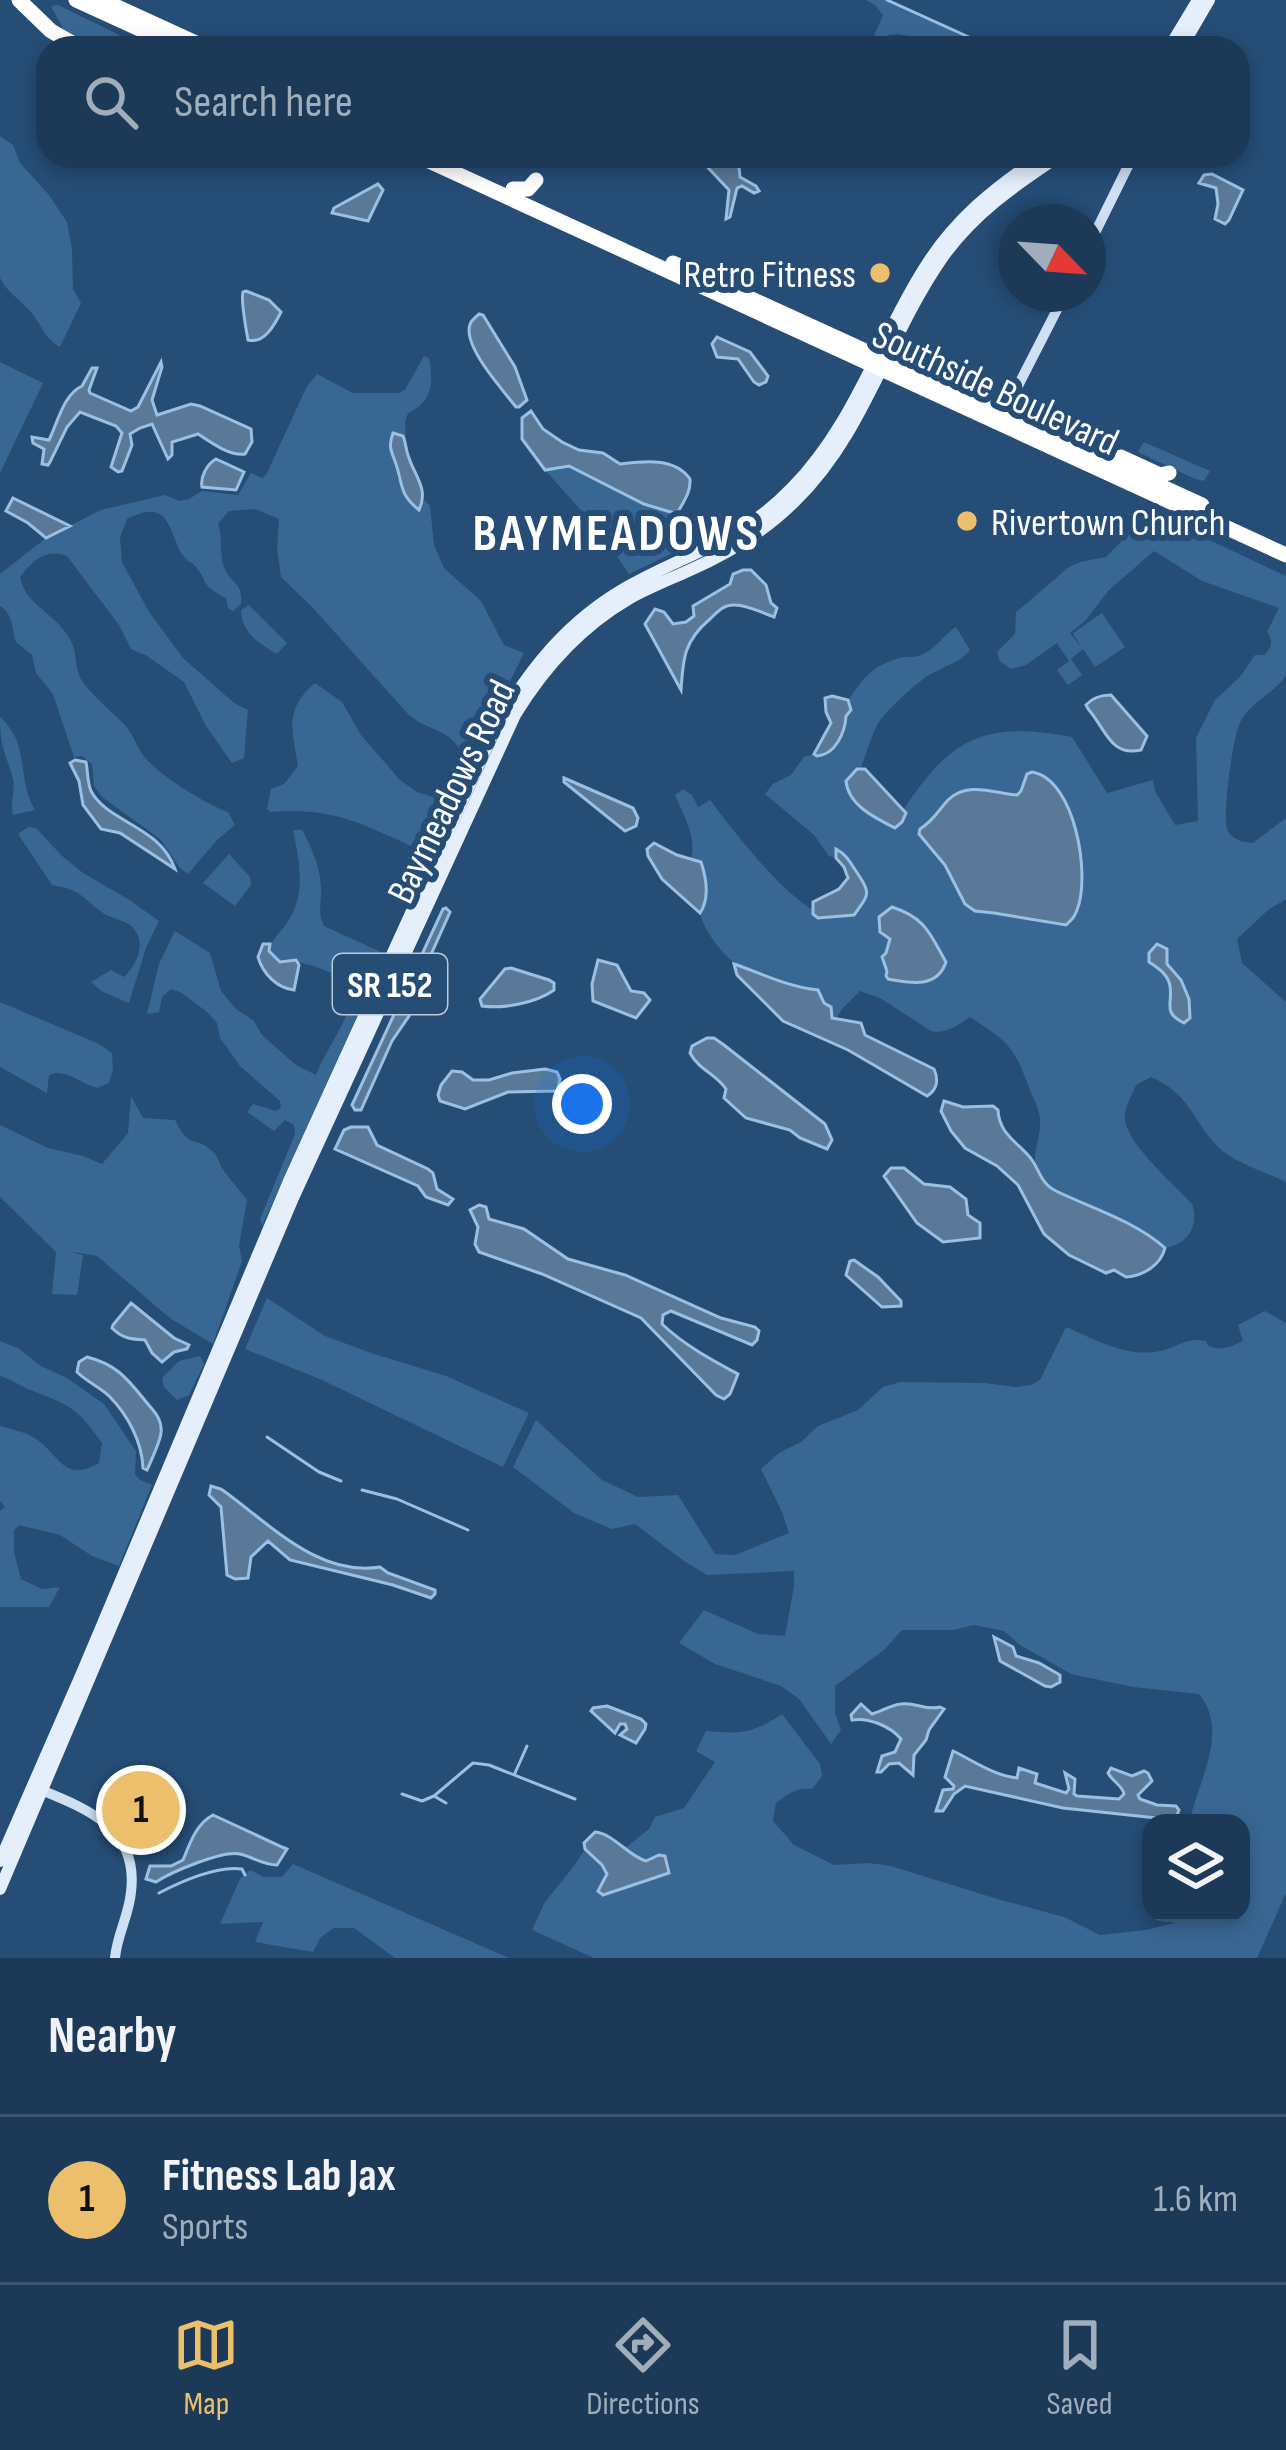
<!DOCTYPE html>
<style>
:root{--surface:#1c3a58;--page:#294561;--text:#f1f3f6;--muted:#a0adba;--line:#3a546e;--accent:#ebbf6b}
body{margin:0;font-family:"Sofia Sans Condensed",sans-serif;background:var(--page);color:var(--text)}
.controls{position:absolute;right:36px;bottom:36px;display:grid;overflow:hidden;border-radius:24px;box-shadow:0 6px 18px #0003}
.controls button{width:108px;height:108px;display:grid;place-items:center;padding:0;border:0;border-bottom:3px solid var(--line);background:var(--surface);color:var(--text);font:60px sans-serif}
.compass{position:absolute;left:998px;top:204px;width:108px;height:108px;border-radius:50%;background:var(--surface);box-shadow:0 6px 18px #0003;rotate:115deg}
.you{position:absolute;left:582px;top:1104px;width:42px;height:42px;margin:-30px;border:9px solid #fff;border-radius:50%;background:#1a73e8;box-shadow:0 0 0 18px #1a73e833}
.badge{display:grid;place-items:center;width:78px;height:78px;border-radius:50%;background:var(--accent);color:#111;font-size:39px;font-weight:700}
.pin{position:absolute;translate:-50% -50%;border:6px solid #fff;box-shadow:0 3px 12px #0006}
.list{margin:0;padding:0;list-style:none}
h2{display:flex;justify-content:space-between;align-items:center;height:156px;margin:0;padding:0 48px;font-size:51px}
h2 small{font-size:39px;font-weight:400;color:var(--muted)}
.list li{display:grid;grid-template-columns:78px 1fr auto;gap:36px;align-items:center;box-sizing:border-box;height:168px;padding:0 48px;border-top:3px solid var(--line)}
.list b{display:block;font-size:45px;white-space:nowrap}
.list p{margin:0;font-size:39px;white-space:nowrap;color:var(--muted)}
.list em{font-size:39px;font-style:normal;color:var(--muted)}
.icon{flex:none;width:66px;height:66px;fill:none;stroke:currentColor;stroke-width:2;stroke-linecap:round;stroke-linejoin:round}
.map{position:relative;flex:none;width:1286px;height:1958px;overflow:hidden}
.search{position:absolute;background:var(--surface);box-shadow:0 6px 18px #0003;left:36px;right:36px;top:36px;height:132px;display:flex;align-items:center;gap:30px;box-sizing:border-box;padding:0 42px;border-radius:36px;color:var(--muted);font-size:45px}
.sheet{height:324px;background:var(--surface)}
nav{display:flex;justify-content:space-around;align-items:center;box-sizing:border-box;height:168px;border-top:3px solid var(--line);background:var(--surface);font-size:33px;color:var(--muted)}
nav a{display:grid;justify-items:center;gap:6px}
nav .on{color:var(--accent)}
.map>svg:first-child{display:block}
.green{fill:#396793}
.water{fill:#5a7897;stroke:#9ac0e3;stroke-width:3}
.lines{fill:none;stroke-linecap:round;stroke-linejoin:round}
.stream{stroke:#9ac0e3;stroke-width:3}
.secondary{stroke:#cee0f3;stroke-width:10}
.primary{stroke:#e4effb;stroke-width:12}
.highway{stroke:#fff;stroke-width:15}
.poi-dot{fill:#ebbf6b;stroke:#254d76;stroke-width:4.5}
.labels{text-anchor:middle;stroke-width:12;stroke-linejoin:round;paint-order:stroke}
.shield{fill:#254d76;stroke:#becad6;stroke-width:3}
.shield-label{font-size:36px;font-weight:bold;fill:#fff}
.poi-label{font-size:39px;fill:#fff;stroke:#254d76;text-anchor:end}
.street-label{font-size:39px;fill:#fff;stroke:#254d76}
.district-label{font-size:51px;font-weight:bold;letter-spacing:3px;fill:#fff;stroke:#254d76}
</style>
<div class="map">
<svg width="1286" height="1958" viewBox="0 0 1286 1958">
<rect width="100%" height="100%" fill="#254d76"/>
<path class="green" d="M866,0H889L996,48H935L921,39L899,34L888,35L877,48H869L883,15L875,5Z
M58,5L146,48H99L65,32L51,6Z
M0,136L13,145L20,163L49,195L67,222L72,249L73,289L81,303L60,347C43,336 45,331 34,316C24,302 8,294 0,278Z
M424,356L429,358C434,382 432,403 408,413L405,422L406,440L403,436L393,433C388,456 398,458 397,478L422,507L424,500L430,506L434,545L444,568L481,601L504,645L524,653L431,841L413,847C360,823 331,807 271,812L267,809L271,789L284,784L298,766C292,729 284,710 315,683L342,702L361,735L400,780L417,792L443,800L463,757C452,727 429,733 408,714L313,608L281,577L277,548L279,519L255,509L229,511L218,524C223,538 219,553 224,567C231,585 243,581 241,604L233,611L228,608L226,598C198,584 210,582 194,565C192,562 188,562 186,559C168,541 175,494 127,519L120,537L122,562L149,612L183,658L234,703L248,710L244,758L232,763L206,726L184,682L147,656L131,649L119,625L67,556C46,548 33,560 20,577C25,604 52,612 66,633C79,651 73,660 80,677C85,689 113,713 124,724C133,734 136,745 143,755C157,774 205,804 228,812L235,825L218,839L188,874L180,868L160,839L102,797L94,786L92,764L82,756L74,757L53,694L36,673L32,655L16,642C12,630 13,613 0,606V574L46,538L101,510L165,495L179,501L189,499L202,491L238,495L251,473L262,478L266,475L307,386L317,374L353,393H399L405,390Z
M0,362L43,383L0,473Z
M1144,442L1210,471L1204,481L1195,479L1138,452Z
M569,465L644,504L677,514L692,544L629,574L603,535L545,470Z
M1150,512L1286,576V676C1273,694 1247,704 1239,725C1233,738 1221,821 1228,831C1233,840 1243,842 1253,843L1286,818V899L1268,910L1237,939L1242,963L1286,1002V1182C1267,1173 1231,1161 1217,1146C1191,1118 1190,1094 1151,1077L1136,1085C1132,1095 1123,1110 1125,1121C1131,1148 1173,1183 1192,1204C1200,1226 1187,1245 1165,1248C1140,1225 1105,1215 1076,1199C1065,1192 1052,1192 1043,1182C1025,1162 1042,1143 1040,1120C1040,1108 1032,1097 1028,1085C1013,1044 1006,1041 970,1017C957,1026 946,1034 931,1031L880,998L860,991L842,1009L836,1019L832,1018L822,997L813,988C797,990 745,972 732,961C719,950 704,930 700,913C710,897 703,879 701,862L691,859C697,837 683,814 675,795L683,789L692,795L698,807L710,800C736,834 775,885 811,909L813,902L845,884L848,878L844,867L836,858L829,856L814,835L765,794L773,784L791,775L804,757L814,754L825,756L836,746L851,705L848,700C866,676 869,668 899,658C905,656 912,658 918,656C935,651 943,635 956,627L970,650C960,663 944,666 929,675C915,684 889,708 879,722C871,735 866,754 861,768C878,777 888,799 904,809C951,737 986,721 1072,737L1107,793L1153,780L1155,791L1175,825L1198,821L1196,738L1215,700L1240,677L1255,655H1265C1271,647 1274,641 1267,632L1279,608L1202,581L1154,551L1109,590L1085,621L1070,633L1081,647L1073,633L1102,613L1125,647L1095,667L1083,649L1071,659L1082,675L1068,685L1057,670L1069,661L1057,643L1026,665L1011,669L1000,661L997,652L1015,634L1016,612L1021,608L1069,567L1080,562L1106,557Z
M249,605L287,643L277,654C258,643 242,633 241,610Z
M0,717C31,745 16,778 35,810L13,815C9,801 17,789 12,775C4,749 0,746 0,717Z
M28,827L36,828L61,855L83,873L128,899L159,921L146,948L129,1003L101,991L91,982L111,970L124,977C138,963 148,940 130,925C122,919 112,919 103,913C81,897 82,890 52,885L18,834Z
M293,830H302C312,848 320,867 321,887C322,902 317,912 324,926L385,954L262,1226L260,1219L295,1134L294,1125L285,1120L274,1131L247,1112L253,1104L276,1111L281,1108L280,1101L240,1066L220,1038L217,1023L207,1012L182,993L171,989L162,997L159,1012L147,1014L159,964L175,931L210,953L221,991L236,1009L254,1021L261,1034L296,1065L316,1075C327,1045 355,1016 352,983C329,972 305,959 280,962L269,951C272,937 283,931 290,918C306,891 299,859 293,830Z
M229,854L250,877L251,885L235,906L203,883Z
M0,1002L99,1044L112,1053L113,1069L109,1083L97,1088C81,1084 65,1067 49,1075L47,1093L0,1067Z
M131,1096L143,1118L175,1120C190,1151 195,1135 212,1151C219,1157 217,1159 222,1168C229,1179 239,1189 247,1200L239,1246L242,1261L213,1344L171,1319L97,1256L67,1251L83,1255L77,1295L52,1294L56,1252L0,1197V1125L48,1148L83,1156L102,1164L128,1133Z
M267,1298L325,1336L371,1353L446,1376L529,1413L503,1467L322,1380L245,1349Z
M1265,1311L1286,1323V1893L1257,1958H594L532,1930L545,1902L574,1866L585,1849L602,1864L607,1874L603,1894L669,1873L665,1856C647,1861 639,1861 624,1849L649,1829L655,1817L684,1808L715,1762L696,1751L706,1731C740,1734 753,1734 782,1714L820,1764L822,1776L812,1789C797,1787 787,1794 776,1803L773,1821L794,1845L834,1865L869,1863L891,1866L994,1898L1064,1917L1100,1935L1146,1930L1174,1923L1179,1913H1241V1823H1189C1198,1782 1230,1731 1199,1694L1133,1687L1071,1674L1020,1645L1004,1631L974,1625L954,1630H902L884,1650L835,1686V1713L841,1730L831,1744L799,1699L781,1686L715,1664L679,1643L704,1610L758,1634L785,1636L794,1586V1571L707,1575L684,1561L635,1524L612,1529L574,1513L513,1467L536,1420L602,1480L638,1497L678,1495L715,1554L735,1555L789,1533L782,1512L761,1469L779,1453L801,1442L818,1426L858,1410L883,1387L900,1382L985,1383L1015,1387L1031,1385L1040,1380L1066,1327C1096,1340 1127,1358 1160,1351C1172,1349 1185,1339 1198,1340C1214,1341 1200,1344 1215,1348C1224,1350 1235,1345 1243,1341L1238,1325Z
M0,1341L18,1348L41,1366L67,1378L104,1404L136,1451L135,1474L140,1480L152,1485L119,1566L92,1556L60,1535L19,1525L14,1530V1552L21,1579L42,1589L60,1587L49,1607H0V1511L5,1507L0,1501V1426C14,1430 27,1432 39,1441C61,1459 66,1482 99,1463L102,1443C79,1411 74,1407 38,1393C25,1389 13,1380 0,1376Z
M200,1356L204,1364L189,1395L177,1400L164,1387L162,1378L179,1361Z
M293,1864L509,1958H395L354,1928H334L321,1937L313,1952L255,1942L263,1922L220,1924L240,1879L250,1870L264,1877H282Z"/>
<path class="water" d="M697,156H738L740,177L756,186L759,191L754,193L742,186L737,188L730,217L726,219L729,190Z
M1212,174L1243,190L1229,220L1225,224L1215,219L1218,204L1216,188L1199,183L1204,175Z
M378,184L383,190L368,221L332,213L334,208Z
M246,291L269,300L281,312C274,326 264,344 248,340C246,329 241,299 243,292Z
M479,314L483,315L515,367L527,400L519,407H516C502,389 470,354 469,331C469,321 473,320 479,314Z
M717,337L750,352L768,376L766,382L759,385L754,382L738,359L717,357L712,344Z
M161,362L162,367L152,400L157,415L191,404L200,406L251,429L252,442L245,454C229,456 210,442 198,434L172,442V455L168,459L152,424L140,428L130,434L132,445L122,471L118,472L111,467L122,433L116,426L80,412L67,427L50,462L48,465L42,464L44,449L33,443L32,437L49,440C58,422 63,395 82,386L92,368H97L89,390L90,393L131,411L138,407Z
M531,411L543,429L562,442L579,450L603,453L620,464C644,461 675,457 690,479C691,493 683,502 677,514L644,504L569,466L545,470L522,439V418Z
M393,433L403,436C406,443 406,451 409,458C415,476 429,490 419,510C399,494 403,485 396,464C391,450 388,447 393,433Z
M216,459L244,472L236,490L202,487C200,477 207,464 216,459Z
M13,498L70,526L46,538L28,523L6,511Z
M743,570H751L766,585L771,603L777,608L774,617C762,613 748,605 735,605C724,604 717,612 710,619C684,641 683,658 681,690L645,624L655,609L664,612L673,624L686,622L694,616L693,606L730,584L733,574Z
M1111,695L1147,736L1141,750C1111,757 1106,730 1089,710L1086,705C1093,697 1101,695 1111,695Z
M832,696L848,700L851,710L846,716C845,733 835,755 817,756L814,754L831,723L826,712L825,698Z
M75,760L86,762C88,772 87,781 91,791C108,823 159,825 175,869L120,833L101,829L83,805L79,781L70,763Z
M857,769H865L906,813L902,822L895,828C875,818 848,805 846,781Z
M1032,772C1075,779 1091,875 1077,910C1074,918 1072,919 1066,925L994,913L975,911L965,904L945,865L919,834L920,829C933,821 938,811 948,800C967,781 994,793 1017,795L1021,791L1027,774Z
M564,778L633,808L638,818L636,826L625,831L564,782Z
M654,843L677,855L701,862C706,877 710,898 700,913L662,879L648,856L647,849Z
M836,849C848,856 849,861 856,871C871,894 870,893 854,915L818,918L813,914V902L839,889L848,878L844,867L836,858Z
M892,907C926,918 930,934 946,962C937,989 910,983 888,979L886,976L887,971L882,957L886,953L890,939L880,932L879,917Z
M446,908L450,912L421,977L409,1016L392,1041L361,1110H355L352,1105L443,909Z
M263,944H270L269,951L280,962L296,960L299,965L294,990C277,988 263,974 258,957Z
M1157,944L1167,949V964L1181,980L1189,999L1190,1018L1184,1023C1162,1012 1173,1005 1170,986C1168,974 1158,968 1149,962V953Z
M598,960L617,965L631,991L644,993L650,1000L636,1018L593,1001L592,984Z
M734,964C763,974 788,987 818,990L824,1003L831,1007L832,1018L861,1023L865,1035L934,1069C939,1080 937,1090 927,1096L848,1050L783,1021L737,975Z
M511,968L549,980L554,983V990C536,1003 503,1009 482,1006L480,999L505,969Z
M707,1038H714L724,1045L825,1124L832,1140L827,1149L800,1138L790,1130L746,1118L724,1098L726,1089C716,1074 699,1070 690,1053L692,1046Z
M545,1069L557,1072L560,1079L557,1091L508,1092L465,1109L440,1101L438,1095L441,1085L452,1071L462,1072L473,1080H489L512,1073Z
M944,1101L963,1107L993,1106L998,1110C999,1132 1014,1140 1028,1155C1039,1166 1039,1183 1056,1191C1091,1208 1135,1221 1165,1248C1161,1265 1143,1276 1126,1277L1114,1270L1106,1273L1069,1255L1044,1234L1018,1185L997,1166L965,1148L951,1131L941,1111Z
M351,1127H368L377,1145L428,1169L433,1173L437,1189L453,1199L448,1205L426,1197L418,1186L335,1149L344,1130Z
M891,1168H904L924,1184L950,1187L966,1199L968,1215L980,1223V1238L943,1242L917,1223L884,1176Z
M479,1205L486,1207L489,1219L524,1229L568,1259L625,1275L721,1318L755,1327L759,1331L757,1340L752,1345L671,1311L663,1315L662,1324C684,1345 712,1360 738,1374L730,1394L724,1399L716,1395L641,1318L542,1274L479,1252L475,1244L478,1227L470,1210Z
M854,1260L878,1277L901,1301V1306L882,1307L846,1275L850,1261Z
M131,1303L174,1338L189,1345L187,1349L174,1352L162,1362L152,1353L145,1340C131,1339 123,1339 112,1328L113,1325Z
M87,1357C115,1364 126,1377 143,1398C151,1409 163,1417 161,1433C160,1442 151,1461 147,1470L143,1468C142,1442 128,1415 109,1396C100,1387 87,1382 77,1372L79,1362Z
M211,1486L221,1489C268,1522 317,1577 380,1567L388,1573L435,1590V1594L431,1598L393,1585L290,1560L268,1541L251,1557L248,1578L235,1579L227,1575L221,1507L209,1495Z
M994,1637L1013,1647L1016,1656L1039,1663L1060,1675V1682L1051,1687L1045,1686L1000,1661Z
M861,1704L872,1714C882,1711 891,1705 901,1704C916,1702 926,1711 940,1707L944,1709L929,1730L926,1740L914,1755L913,1775L899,1763L889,1764L881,1772H877L882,1756L895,1752L901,1739C890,1726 868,1717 852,1720L851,1715Z
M607,1706L641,1719L646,1724L645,1729L636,1743L620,1735L627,1729L625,1724H620L615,1733L591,1711L593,1708Z
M953,1751C974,1761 993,1775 1017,1778L1019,1768L1037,1774L1035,1783L1066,1793L1069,1789L1065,1773L1075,1779L1074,1794L1077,1796L1119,1799L1124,1794C1123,1786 1112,1781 1108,1773L1111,1768L1132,1776L1144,1771L1148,1773L1152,1781L1138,1795L1140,1799L1157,1805L1176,1806L1179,1810L1175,1820L1166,1819L1063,1808L965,1786L954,1794L943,1811H936L943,1790L953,1789L954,1786L945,1777Z
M213,1815L282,1847L287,1849L277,1865C263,1865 253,1857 240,1854C223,1850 171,1872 156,1882L146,1879L150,1866H171L183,1860C190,1843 196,1824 213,1815Z
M595,1832C614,1834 627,1855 646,1861L659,1855L665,1856L669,1873L603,1895L598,1891L607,1874L602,1865L585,1849L584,1843Z"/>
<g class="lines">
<path class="stream" d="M887,0L993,48
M267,1437L319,1472L341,1481
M362,1490L397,1499L468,1530
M515,1773L527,1746
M402,1794L422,1801L434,1796L473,1763L489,1765L575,1799
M434,1796L446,1803
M159,1893C180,1882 218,1865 242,1869L245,1875"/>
<path class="secondary" d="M1088,247L1133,156
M1001,419L1065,294
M36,1788C85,1808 139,1827 131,1892C129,1915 117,1935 115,1958"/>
<path class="primary" d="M1169,48L1198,0
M1181,48L1209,0
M0,1861L83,1671L289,1181L494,731C527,671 568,620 629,586C690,552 740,542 792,488C854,425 878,342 924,269C954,220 995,187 1042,156
M0,1889L293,1198L515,715C544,667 580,627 630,598C648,588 668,580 688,571C727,554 764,532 795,501C865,433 887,337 942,258C973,214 1015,185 1059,156"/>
<path class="highway" d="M19,0L51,31L81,48
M76,0L181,48
M102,0L207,48
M418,156L1286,555
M513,189H528L536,180
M673,263L1202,505
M1108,462L1121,457L1160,475L1169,473"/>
</g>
<g class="poi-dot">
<circle cx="880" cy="273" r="12"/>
<circle cx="967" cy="521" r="12"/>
</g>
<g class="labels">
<rect class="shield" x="333" y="954" width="114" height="60" rx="9"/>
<g class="shield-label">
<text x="390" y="997">SR 152</text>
</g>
<g class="poi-label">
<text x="856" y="287">Retro Fitness</text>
<text x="991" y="535" text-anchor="start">Rivertown Church</text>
</g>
<g class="street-label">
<text transform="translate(996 387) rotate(25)" y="14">Southside Boulevard</text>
<text transform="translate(450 791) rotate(-64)" y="14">Baymeadows Road</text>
</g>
<g class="district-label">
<text x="617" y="550">BAYMEADOWS</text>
</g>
</g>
</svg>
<div class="controls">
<button><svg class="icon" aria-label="layers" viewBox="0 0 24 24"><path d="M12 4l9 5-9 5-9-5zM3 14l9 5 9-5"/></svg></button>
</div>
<svg class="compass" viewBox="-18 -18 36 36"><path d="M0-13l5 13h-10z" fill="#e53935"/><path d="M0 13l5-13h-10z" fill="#a0adba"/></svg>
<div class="you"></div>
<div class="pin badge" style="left:141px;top:1810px">1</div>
<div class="search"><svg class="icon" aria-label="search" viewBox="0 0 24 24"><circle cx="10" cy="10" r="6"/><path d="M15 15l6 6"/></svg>Search here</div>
</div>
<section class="sheet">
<h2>Nearby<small></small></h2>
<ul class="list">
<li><span class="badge">1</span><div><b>Fitness Lab Jax</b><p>Sports</p></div><em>1.6 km</em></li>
</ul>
</section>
<nav>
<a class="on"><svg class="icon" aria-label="map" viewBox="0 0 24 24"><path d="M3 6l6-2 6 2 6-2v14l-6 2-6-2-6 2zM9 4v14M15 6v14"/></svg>Map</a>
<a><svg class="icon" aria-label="directions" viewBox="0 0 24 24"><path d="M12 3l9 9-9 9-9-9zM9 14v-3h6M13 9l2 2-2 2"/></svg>Directions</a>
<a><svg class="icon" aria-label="saved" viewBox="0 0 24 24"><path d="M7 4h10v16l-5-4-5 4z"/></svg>Saved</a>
</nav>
